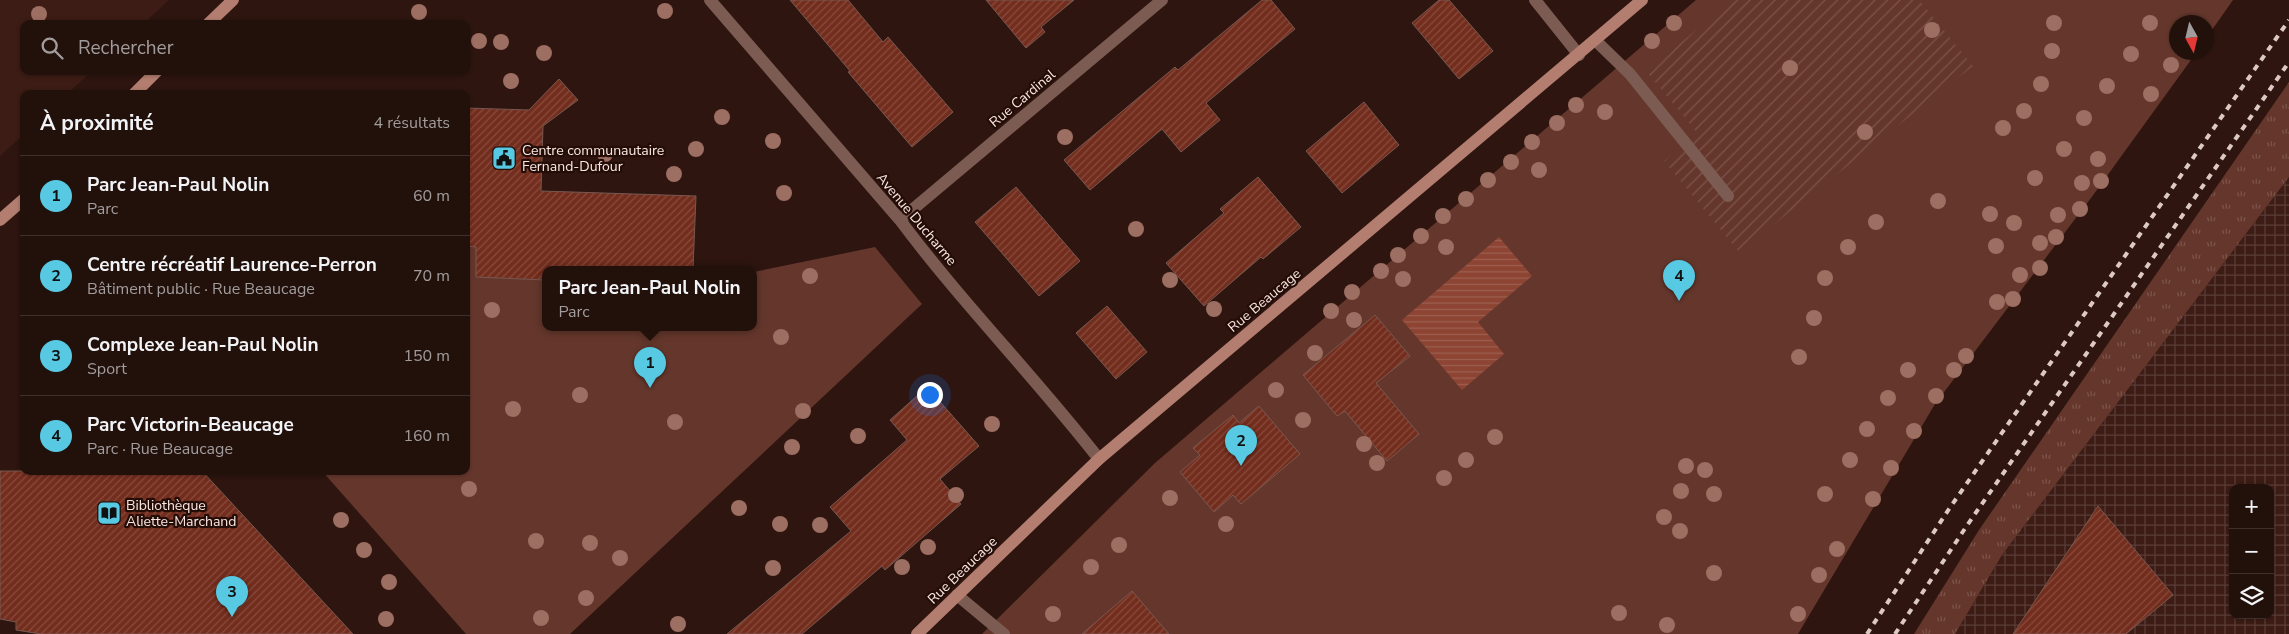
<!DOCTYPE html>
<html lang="fr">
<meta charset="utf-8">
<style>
:root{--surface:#22100b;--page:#2a1914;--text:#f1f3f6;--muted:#a29d9d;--line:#3f302c;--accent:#57c9e2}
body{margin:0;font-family:"Nunito Sans",sans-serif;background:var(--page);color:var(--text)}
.controls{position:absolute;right:15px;bottom:15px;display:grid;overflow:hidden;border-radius:10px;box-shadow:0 1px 4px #0004}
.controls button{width:45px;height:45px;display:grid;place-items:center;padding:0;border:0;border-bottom:1px solid var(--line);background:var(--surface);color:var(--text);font:25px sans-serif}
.compass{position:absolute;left:2169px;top:15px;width:45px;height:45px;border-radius:50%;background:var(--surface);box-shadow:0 1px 4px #0004;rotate:172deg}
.you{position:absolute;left:929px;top:394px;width:18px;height:18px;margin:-12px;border:4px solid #fff;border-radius:50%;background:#1a73e8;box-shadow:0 0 0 8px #1a73e833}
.badge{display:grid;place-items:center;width:32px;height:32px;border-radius:50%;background:var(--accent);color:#111;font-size:16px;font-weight:700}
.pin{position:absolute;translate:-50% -41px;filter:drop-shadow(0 1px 2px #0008)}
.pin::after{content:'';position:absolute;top:26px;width:18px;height:15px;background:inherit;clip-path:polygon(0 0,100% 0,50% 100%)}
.popup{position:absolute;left:542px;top:266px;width:215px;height:65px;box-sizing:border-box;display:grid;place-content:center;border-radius:10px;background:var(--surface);filter:drop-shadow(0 1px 4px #0005);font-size:16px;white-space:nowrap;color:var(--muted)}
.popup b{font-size:19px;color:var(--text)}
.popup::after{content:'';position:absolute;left:50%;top:100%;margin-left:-10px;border:10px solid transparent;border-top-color:var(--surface)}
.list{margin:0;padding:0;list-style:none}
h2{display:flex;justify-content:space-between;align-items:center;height:65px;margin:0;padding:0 20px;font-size:21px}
h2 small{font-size:16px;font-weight:400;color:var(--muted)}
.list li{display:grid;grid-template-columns:32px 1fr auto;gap:15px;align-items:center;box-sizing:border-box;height:80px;padding:0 20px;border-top:1px solid var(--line)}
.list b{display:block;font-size:19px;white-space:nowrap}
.list p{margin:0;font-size:16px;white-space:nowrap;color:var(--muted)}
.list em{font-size:16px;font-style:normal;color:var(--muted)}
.icon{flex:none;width:28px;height:28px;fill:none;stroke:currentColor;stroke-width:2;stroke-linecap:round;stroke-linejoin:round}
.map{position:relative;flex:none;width:2289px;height:634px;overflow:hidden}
.search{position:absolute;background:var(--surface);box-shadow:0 1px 4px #0004;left:20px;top:20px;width:450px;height:55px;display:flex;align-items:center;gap:12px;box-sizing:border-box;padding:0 18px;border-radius:10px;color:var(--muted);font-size:19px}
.panel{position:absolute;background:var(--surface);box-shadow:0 1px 4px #0004;left:20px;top:90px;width:450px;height:385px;border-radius:10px}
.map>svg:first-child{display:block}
.built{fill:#3c1c14}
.industrial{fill:url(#industrial-grid);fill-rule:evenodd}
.grass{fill:url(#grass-tufts)}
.park{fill:#65372c}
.garden{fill:url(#garden-furrows)}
.water{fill:url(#water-rules)}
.building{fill:url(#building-hatch);stroke:#775851}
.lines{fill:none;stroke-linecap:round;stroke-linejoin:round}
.lane{stroke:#7c5b52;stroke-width:12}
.street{stroke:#7c5b52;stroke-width:12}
.secondary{stroke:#b37e70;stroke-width:12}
.rail{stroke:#ddc9c4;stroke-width:4;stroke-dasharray:6 6;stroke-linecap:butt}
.tree{fill:#9d6e62}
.labels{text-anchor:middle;stroke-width:4.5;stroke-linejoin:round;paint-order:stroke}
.street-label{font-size:14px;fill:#fae7e3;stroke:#240c07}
.poi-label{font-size:14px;fill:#fae7e3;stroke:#240c07;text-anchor:start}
</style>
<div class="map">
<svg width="2289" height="634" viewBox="0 0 2289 634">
<defs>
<pattern id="industrial-grid" width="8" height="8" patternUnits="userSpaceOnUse" patternTransform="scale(1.25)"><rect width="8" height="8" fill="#3c1c14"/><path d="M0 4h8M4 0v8" fill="none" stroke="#593d36"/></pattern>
<pattern id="grass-tufts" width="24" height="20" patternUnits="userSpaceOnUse" patternTransform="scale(1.25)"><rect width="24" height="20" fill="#65372c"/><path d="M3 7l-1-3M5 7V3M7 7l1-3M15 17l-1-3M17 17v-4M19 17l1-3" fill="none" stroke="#7c544a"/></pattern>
<pattern id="garden-furrows" width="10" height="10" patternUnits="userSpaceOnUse" patternTransform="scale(1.25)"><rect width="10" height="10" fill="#65372c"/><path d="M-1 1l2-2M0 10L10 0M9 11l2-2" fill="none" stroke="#7c544a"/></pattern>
<pattern id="water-rules" width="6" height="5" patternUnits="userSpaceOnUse" patternTransform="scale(1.25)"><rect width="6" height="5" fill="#8d4433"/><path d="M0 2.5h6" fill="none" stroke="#9e5f50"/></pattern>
<pattern id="building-hatch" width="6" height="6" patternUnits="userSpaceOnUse" patternTransform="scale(1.25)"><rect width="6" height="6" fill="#732d1d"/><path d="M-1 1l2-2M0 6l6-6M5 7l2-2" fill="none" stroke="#884b3e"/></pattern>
</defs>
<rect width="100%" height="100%" fill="#2e150f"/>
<path class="built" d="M0,0H169L143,24H24V71H92L67,94H24V134L0,156Z"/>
<path class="industrial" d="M2289,177V634H1955L2002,555ZM2233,488H2270V615H2233Z"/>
<path class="grass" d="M2289,82V177L2002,555L1955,634H1914L1979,530Z"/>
<path class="park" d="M1696,0H2233L2207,37L2206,22H2176V52L2196,53L2091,198L1935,404L1798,634H982L1155,463Z
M466,246L476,247L477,277L546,280V327H754V272L875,247L922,304L570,634H466L322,471H466Z"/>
<path class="garden" d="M1733,0H1919L1973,66L1739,252L1664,161L1699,135L1646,71Z"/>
<path class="water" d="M1499,237L1532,276L1478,322L1504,354L1462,390L1402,320Z"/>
<path class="building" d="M790,0H848L883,42L888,37L953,112L912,147L848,72L850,71Z
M986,0H1074L1041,27L1045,32L1026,48Z
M1262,0H1271L1295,29L1206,103L1220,120L1181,152L1162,129L1090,190L1064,160L1175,67L1178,70Z
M1439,0H1449L1493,51L1459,79L1412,23Z
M559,79L578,100L543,126L541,191L696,196L693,269H546V280L476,277V247L466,246V108L529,110Z
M1364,102L1399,145L1342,193L1306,151Z
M1258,177L1301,227L1263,259L1261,257L1204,306L1166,263L1224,213L1220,209Z
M1016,187L1080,261L1039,296L975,222Z
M1107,306L1147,352L1116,379L1076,333Z
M1375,315L1410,356L1376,383L1419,434L1387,461L1345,411L1337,416L1303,375Z
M927,387L979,446L940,479L961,504L885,570L882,566L802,634H727L851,531L830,507L907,440L890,420Z
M1259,406L1300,454L1241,504L1233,495L1214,512L1180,472L1200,455L1193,448L1233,415L1239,423Z
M0,471H202L353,634H41L16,630V622L0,619Z
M2098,506L2173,595L2126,634H2013Z
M1132,591L1169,634H1082Z"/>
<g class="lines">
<path class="lane" d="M1595,40L1630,74L1728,196
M957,595L1004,634"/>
<path class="street" d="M710,0L900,220C962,303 1035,377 1099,459
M1535,0L1579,55
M900,220L1162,0"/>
<path class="secondary" d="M208,24L233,0
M134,94L157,71
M0,220L24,199
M917,634L1099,459L1642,0"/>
<path class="rail" d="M1867,634L1949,509L2289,20
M1895,634L1968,524L2289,62"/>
</g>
<g class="tree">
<circle cx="665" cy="11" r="8"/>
<circle cx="419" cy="12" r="8"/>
<circle cx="39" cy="14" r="8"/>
<circle cx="1674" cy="23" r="8"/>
<circle cx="2054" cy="23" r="8"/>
<circle cx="2150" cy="23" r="8"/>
<circle cx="1932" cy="30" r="8"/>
<circle cx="479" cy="41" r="8"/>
<circle cx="1652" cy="41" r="8"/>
<circle cx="501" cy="42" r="8"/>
<circle cx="2052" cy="51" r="8"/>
<circle cx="544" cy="53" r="8"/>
<circle cx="2131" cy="54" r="8"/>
<circle cx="2171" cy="65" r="8"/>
<circle cx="1790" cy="68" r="8"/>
<circle cx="511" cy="81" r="8"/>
<circle cx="2041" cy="84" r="8"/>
<circle cx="2107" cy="86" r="8"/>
<circle cx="2151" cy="94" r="8"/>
<circle cx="1576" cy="105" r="8"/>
<circle cx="2024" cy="111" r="8"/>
<circle cx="1605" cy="112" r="8"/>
<circle cx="722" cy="117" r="8"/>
<circle cx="2084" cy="118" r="8"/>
<circle cx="1557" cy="123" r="8"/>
<circle cx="2003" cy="128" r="8"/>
<circle cx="1865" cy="132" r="8"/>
<circle cx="1065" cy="137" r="8"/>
<circle cx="773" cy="141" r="8"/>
<circle cx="1532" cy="142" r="8"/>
<circle cx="696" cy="149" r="8"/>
<circle cx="2064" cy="149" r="8"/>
<circle cx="605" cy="154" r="8"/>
<circle cx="2098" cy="159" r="8"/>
<circle cx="1511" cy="162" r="8"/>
<circle cx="1539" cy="170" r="8"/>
<circle cx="674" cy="174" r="8"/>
<circle cx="2035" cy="178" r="8"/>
<circle cx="1488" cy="180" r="8"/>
<circle cx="2101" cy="181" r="8"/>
<circle cx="2082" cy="183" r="8"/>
<circle cx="784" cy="193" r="8"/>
<circle cx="1466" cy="199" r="8"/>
<circle cx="1938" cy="201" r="8"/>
<circle cx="2080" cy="209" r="8"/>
<circle cx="1990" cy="214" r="8"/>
<circle cx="2058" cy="215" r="8"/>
<circle cx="1443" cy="216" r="8"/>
<circle cx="1876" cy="222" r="8"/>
<circle cx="2014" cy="223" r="8"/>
<circle cx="1136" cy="229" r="8"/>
<circle cx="1421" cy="236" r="8"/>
<circle cx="2056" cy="237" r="8"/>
<circle cx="2040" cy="243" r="8"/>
<circle cx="1996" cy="246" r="8"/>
<circle cx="1446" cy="247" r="8"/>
<circle cx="1848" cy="247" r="8"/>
<circle cx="1398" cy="255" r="8"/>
<circle cx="2040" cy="268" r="8"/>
<circle cx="1381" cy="271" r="8"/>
<circle cx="2020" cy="275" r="8"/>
<circle cx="810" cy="276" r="8"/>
<circle cx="1825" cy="278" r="8"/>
<circle cx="1403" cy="279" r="8"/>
<circle cx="1170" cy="280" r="8"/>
<circle cx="1352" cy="292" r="8"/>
<circle cx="2013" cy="299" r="8"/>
<circle cx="1997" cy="302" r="8"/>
<circle cx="1214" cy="309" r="8"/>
<circle cx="492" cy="310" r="8"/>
<circle cx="1331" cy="311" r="8"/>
<circle cx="1814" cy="318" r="8"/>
<circle cx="1354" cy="320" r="8"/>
<circle cx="781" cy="337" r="8"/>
<circle cx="1315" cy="353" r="8"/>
<circle cx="1966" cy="356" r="8"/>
<circle cx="1799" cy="357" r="8"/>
<circle cx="1908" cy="370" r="8"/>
<circle cx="1954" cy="370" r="8"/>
<circle cx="1276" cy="390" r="8"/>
<circle cx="580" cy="395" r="8"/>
<circle cx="1936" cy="396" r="8"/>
<circle cx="1888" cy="398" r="8"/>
<circle cx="513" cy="409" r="8"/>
<circle cx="803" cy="411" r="8"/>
<circle cx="1303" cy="420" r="8"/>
<circle cx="675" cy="422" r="8"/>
<circle cx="992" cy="424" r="8"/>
<circle cx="1867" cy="429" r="8"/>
<circle cx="1914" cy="431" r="8"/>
<circle cx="858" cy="436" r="8"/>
<circle cx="1495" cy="437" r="8"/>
<circle cx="1364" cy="444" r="8"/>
<circle cx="792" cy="447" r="8"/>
<circle cx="1466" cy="460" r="8"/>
<circle cx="1850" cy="460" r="8"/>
<circle cx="1377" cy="463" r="8"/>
<circle cx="1686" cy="466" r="8"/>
<circle cx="1891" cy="468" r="8"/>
<circle cx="1705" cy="470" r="8"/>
<circle cx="1444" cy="478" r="8"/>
<circle cx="469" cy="489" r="8"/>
<circle cx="1681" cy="491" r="8"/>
<circle cx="1714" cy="494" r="8"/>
<circle cx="1825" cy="494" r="8"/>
<circle cx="956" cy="495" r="8"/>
<circle cx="1170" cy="498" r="8"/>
<circle cx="1873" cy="499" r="8"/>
<circle cx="739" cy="508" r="8"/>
<circle cx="1664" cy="517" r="8"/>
<circle cx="341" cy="520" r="8"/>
<circle cx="780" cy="524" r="8"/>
<circle cx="1226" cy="524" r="8"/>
<circle cx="820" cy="525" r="8"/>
<circle cx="1680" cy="531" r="8"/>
<circle cx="536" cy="541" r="8"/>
<circle cx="590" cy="543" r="8"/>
<circle cx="1119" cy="545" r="8"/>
<circle cx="928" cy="547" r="8"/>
<circle cx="1837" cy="549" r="8"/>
<circle cx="364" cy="550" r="8"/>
<circle cx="620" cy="558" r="8"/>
<circle cx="902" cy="567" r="8"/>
<circle cx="1091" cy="567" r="8"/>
<circle cx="773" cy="568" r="8"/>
<circle cx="1714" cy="573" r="8"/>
<circle cx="1819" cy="575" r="8"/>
<circle cx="389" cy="582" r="8"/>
<circle cx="586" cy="598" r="8"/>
<circle cx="1619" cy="613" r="8"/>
<circle cx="1053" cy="614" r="8"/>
<circle cx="1798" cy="614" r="8"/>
<circle cx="541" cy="618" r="8"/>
<circle cx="386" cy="619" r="8"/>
<circle cx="678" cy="624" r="8"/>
<circle cx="1667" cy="625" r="8"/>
</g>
<defs>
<g id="civic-square" transform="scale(1.25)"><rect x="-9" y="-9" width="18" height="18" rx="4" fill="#57c9e2" stroke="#240c07"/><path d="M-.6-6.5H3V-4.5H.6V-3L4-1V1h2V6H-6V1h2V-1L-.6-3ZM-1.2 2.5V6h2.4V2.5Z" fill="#111"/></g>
<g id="library-square" transform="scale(1.25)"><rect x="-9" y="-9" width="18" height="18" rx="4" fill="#57c9e2" stroke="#240c07"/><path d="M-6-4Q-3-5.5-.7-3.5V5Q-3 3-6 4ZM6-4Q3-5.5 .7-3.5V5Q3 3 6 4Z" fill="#111"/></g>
</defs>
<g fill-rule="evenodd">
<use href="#civic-square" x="504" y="158"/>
<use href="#library-square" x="109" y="513"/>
</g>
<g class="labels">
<g class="street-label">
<text transform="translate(1022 98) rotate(-40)" y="5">Rue Cardinal</text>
<text transform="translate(917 219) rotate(50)" y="5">Avenue Ducharme</text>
<text transform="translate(1264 300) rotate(-40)" y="5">Rue Beaucage</text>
<text transform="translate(962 570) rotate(-44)" y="5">Rue Beaucage</text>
</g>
<g class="poi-label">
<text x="522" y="155">Centre communautaire<tspan x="522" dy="16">Fernand-Dufour</tspan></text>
<text x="126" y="510">Bibliothèque<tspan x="126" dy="16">Aliette-Marchand</tspan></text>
</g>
</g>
</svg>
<div class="controls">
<button>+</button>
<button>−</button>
<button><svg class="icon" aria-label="layers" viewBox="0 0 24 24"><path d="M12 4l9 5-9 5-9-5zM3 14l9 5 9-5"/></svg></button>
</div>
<svg class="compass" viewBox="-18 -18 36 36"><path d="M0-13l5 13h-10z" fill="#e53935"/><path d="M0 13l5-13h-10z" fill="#a29d9d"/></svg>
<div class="you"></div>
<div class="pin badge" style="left:650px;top:388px">1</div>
<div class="popup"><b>Parc Jean-Paul Nolin</b>Parc</div>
<div class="pin badge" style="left:1241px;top:466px">2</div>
<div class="pin badge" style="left:232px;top:617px">3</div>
<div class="pin badge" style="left:1679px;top:301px">4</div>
<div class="search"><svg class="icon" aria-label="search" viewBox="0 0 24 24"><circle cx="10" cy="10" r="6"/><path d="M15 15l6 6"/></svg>Rechercher</div>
<section class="panel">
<h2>À proximité<small>4 résultats</small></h2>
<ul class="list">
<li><span class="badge">1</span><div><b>Parc Jean-Paul Nolin</b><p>Parc</p></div><em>60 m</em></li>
<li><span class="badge">2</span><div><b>Centre récréatif Laurence-Perron</b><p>Bâtiment public · Rue Beaucage</p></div><em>70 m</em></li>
<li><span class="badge">3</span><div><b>Complexe Jean-Paul Nolin</b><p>Sport</p></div><em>150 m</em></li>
<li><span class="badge">4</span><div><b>Parc Victorin-Beaucage</b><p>Parc · Rue Beaucage</p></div><em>160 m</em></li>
</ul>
</section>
</div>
